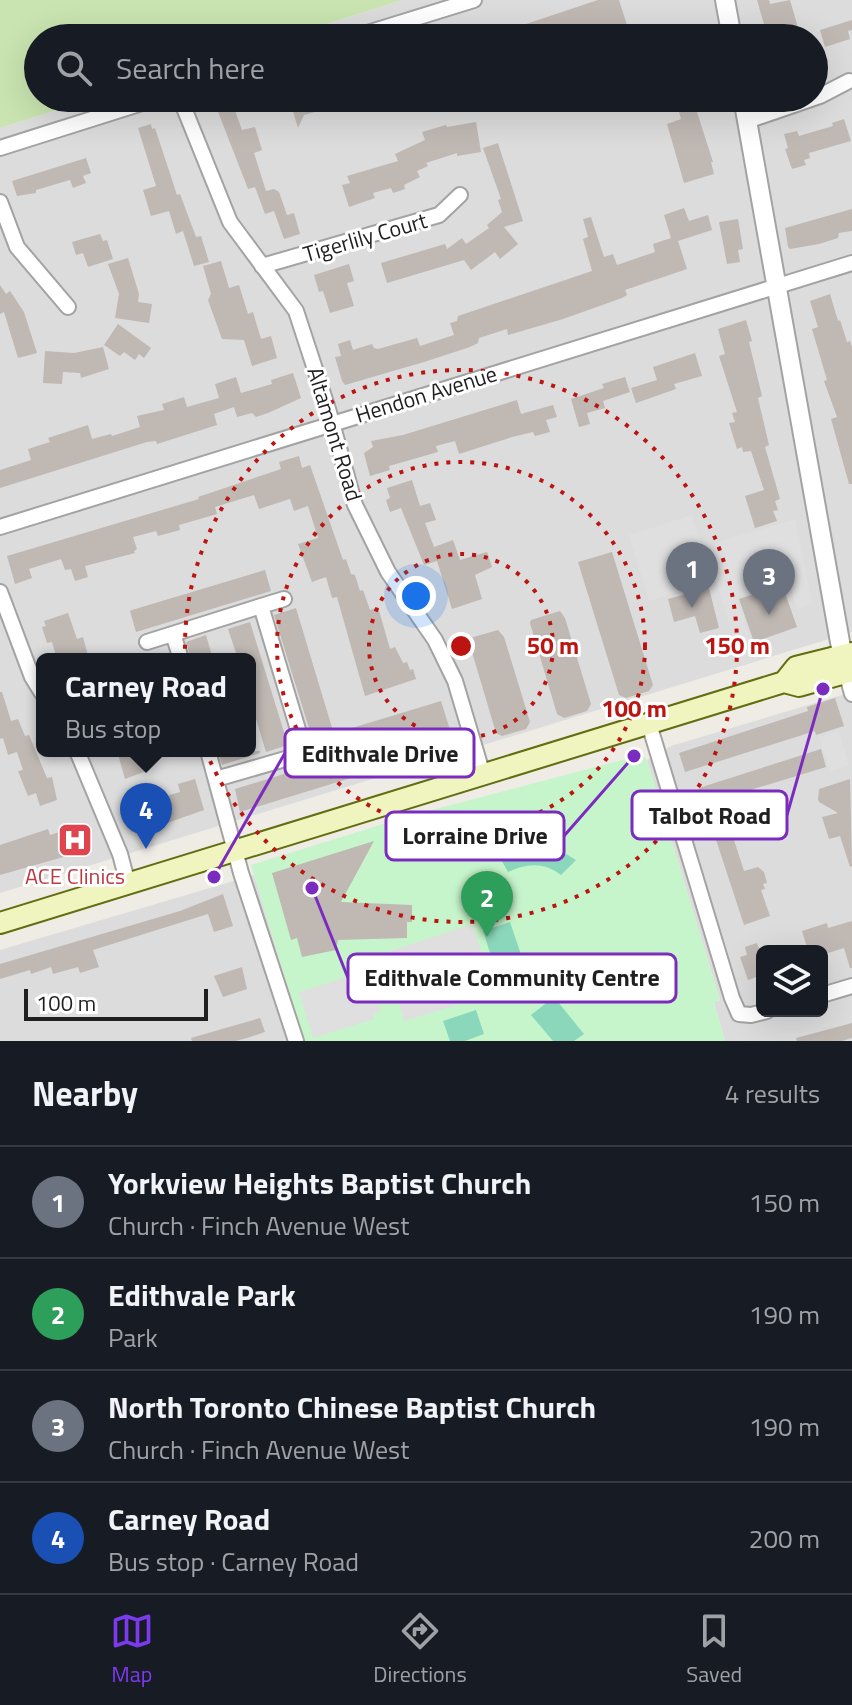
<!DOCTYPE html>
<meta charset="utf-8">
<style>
:root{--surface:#171b24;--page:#20242c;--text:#f1f3f6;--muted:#9ea1a6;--line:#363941;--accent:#7c3aed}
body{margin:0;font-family:"Titillium Web",sans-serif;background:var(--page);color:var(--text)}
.controls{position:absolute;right:24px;bottom:24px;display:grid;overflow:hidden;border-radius:12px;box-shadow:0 8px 32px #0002}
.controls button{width:72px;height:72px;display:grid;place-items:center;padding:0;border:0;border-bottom:2px solid var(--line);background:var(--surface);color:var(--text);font:40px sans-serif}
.scale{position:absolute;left:24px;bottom:20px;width:184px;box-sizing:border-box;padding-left:8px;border:4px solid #1f1f1f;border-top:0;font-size:22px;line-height:28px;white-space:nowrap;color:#1f1f1f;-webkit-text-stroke:6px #fff;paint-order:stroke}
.you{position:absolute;left:416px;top:596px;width:28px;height:28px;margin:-20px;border:6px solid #fff;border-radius:50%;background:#1a73e8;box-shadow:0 0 0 12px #1a73e833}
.badge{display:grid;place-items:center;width:52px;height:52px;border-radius:50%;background:var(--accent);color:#fff;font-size:26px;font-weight:700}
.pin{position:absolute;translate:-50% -66px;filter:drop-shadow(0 2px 4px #0008)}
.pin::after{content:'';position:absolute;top:42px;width:28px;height:24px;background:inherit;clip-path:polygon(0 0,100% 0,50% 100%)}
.popup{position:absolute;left:36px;top:653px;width:220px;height:104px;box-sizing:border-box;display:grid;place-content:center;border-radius:12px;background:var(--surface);filter:drop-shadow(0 2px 6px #0005);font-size:26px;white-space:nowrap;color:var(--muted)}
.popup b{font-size:30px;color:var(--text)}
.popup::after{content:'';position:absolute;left:50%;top:100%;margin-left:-16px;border:16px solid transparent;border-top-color:var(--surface)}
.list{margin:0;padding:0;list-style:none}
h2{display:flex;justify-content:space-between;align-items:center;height:104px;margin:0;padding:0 32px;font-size:34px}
h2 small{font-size:26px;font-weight:400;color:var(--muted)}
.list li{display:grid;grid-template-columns:52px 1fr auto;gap:24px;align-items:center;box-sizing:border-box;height:112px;padding:0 32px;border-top:2px solid var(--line)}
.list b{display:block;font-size:30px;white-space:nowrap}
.list p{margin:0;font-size:26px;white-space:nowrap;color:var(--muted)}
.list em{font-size:26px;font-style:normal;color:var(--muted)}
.icon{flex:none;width:44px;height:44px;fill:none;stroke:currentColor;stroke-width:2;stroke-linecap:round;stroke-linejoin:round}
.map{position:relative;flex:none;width:852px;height:1041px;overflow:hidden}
.search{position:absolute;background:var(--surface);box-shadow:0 8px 32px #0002;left:24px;right:24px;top:24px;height:88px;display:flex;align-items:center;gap:20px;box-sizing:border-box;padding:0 28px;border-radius:44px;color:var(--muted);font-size:30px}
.sheet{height:552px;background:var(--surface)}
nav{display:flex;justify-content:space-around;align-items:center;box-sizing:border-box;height:112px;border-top:2px solid var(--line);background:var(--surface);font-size:22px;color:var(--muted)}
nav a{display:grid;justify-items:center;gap:4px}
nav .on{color:var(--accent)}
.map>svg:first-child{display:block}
.residential{fill:#dddcdc;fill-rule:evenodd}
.grass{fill:#c9e4b0}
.park{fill:#c7f5cb}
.pitch{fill:#8bd7bb}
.parking{fill:#dfdfdf}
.building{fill:#bfb8b3}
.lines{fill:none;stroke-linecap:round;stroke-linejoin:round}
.minor-casing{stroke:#a3a3a3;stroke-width:18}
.tertiary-casing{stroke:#a3a3a3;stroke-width:22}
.secondary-casing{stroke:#616d0e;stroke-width:24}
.minor{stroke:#fff;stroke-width:14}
.tertiary{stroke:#fff;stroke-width:18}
.secondary{stroke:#f0f4bf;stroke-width:20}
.ring{fill:none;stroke:#bc1511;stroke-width:4;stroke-dasharray:4 8}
.labels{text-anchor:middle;stroke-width:6;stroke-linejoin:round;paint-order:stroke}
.street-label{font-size:22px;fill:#1f1f1f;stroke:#fff}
.health-label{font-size:22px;fill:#be3a42;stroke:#fff}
.centre{fill:#bc1511;stroke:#fff;stroke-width:4}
.ring-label{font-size:24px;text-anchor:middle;font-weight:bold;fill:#bc1511;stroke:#fff;stroke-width:6;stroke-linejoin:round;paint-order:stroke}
.leader{fill:none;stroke:#7b2cbf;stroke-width:3}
.callout-dot{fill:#7b2cbf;stroke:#fff;stroke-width:3}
.callout{fill:#fff;stroke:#7b2cbf;stroke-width:3}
.callout-label{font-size:24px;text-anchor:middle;font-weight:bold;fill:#1f1f1f}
</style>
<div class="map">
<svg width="852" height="1041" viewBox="0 0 852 1041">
<rect width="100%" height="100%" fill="#efece6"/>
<path class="residential" d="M402,0H852V632L0,893V128L95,98H814V38H283ZM42,659H250V751H42Z
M852,692V1041H725L714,1002L720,1000L647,760L671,746ZM762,951H822V1011H762Z
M254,875L304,1041H0V950Z"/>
<path class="grass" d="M0,0H402L283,38H38V98H95L0,128Z"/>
<path class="park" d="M637,756H643L647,760L720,1000L714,1002L725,1041H304L251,865L409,816Z"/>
<path class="pitch" d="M525,843L553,846L576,860L561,875C544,862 527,863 508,872L498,854Z
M510,922L527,972L499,981L483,931Z
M554,997L584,1034L574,1041H553L531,1015Z
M476,1010L484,1034L465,1041H450L443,1021Z"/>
<path class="parking" d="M692,515L712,581L649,601L629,535Z
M795,519L812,603L797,609L789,584L736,597L757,660L742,665L708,555L716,552L715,543Z
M839,731L849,766L830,771L819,737Z
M472,924L482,954L393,982L384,953Z
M485,963L495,993L404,1021L395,990Z
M360,973L362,978L370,976L381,1011L373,1014L374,1019L313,1038L299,992Z"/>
<path class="building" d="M598,0H619L627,25L596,36L597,38H484Z
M757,0H769L770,4L790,0L801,38H768Z
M852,20V30L848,31L850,39L825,47L820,30Z
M289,98H331L333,107L304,115L298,128Z
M675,98H705L708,108L697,112L713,162H711L714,174L684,183L667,124L681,119Z
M231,99L242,130L255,127L262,150L254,153L266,191L274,189L279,192L287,215L294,213L300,234L284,239L274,211L265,214L255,187L248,189L215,104Z
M844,119L851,141L809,153L810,158L804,160L806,165L792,169L785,149L788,148L784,134L797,131L799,136L833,126L832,123Z
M476,122L481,152L457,156V153L426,163L428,166L417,171L420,177L404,185L405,189L393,193L391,188L373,193L375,198L349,207L342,185L350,183L347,176L398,161L395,154L425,140L422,132L446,125L447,127Z
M151,124L152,129L155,128L177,195L180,194L196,237L201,236L209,262L194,266L183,231L176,234L169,211L151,216L143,190L156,186L138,128Z
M498,143L523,221L504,227L518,244L500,259L495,252L471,270L464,260L387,283L381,263L445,244L447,249L462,238L466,244L469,242L489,228L487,225L502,212L498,200L501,199L483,148Z
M86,158L91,173L83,176L86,183L73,188L70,180L36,190V193L17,196L12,181Z
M684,208L689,221L708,215L712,230L678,241L687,269L625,290L627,295L622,298L563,319L508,335L507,329L479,338L478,343L470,347L424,362L345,385L342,381L335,357L341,356L338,344L350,340L353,350L372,344L374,348L378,349L417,338L420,346L454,335L450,323L457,321L458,316L592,271L583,239L588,237L583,219L591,217L604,257L613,254L617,265L655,252L653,244L671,238L664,215Z
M852,209V231L839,233L838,238L819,244L790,249L788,247L785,228Z
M738,219L743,249L738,250L740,262L727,264L719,222Z
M100,234L103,241L107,240L113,259L88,267L83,253L76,255L72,242Z
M128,258L139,294L138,302L152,304L149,323L115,318L119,294L108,264Z
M221,261L229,288L239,285L248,314L253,312L261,339L271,336L277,358L252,366L244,340L222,339L208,300L211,294L203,266Z
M349,264L354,281L347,283L354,306L330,313L323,291L319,292L314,275Z
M0,285L6,294L10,291L24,312L37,353L18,358L4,312L0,314Z
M830,294L838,321L840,320L847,342L850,341L852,347V484H849L831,419L837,417L824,381L827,380L812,329L818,327L810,301Z
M746,320L752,341L749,342L762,396L758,398L769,445L765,447L780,499L775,501L778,510L773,511L777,521L755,528L745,496L764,490L751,451L743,452L742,447L737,449L729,423L735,422L732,413L737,412L719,356L725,354L718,329Z
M118,324L151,348L144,358L139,354L135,360L124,352L120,356L104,345Z
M103,347L109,369L81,378L80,373L63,372L62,384L43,383L45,351L74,353Z
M695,353L702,376L674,384L676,389L636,403L631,388L657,380L653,367Z
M293,373L301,398L268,413L256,417L252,413L237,417L234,407L214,414L217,425L157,444L156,441L147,442L0,488V470L31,460L28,449L50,442L48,438L88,425L92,439L111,434L112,436L140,427L137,416L164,410L162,404L184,397L187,407L219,398L215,384L236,377L241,393L272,384L271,380Z
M625,377L630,392L603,401L605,408L587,413L590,424L579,427L571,399L604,388L602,384Z
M517,400L521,414L553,405L557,417L546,420L550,432L535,436L533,432L512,437L459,454L455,441L436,446L438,452L389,466L390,470L370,476L364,453L373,447L371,441L403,435Z
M299,456L302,468L310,465L343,560L346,559L351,574L355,575L360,591L363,590L370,610L378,607L390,649L395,647L403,663L407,662L410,670L413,669L416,679L365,696L337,597L332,598L326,577L312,582L298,544L318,538L308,506L294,511L290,499L259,509L254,495L215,507L217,514L179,525L180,530L158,536L156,531L133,537L137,549L134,551L135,553L85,566L88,577L75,581L71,569L65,570L61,559L29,569L32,578L15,584L7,556L199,499L198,497L281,469L279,462Z
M412,480L420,506L430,503L436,520L425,523L434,547L453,540L460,560L487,552L492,567L475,575L482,599L452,609L437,561L424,565L401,508L390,512L386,500L390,498L387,488Z
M612,552L653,685L649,691L626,698L619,695L578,562Z
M265,570L271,591L136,632L130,611L132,610Z
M709,588L719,628L700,633L695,616L674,622L668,599Z
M770,589L773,597L785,593L797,627L763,639L765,642L755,645L739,599Z
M296,608L333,731L312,738L274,615Z
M560,611L565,618L591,704L587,711L564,718L557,714L530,623L531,620Z
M68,613L77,639L83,637L89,659H57L52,642L47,643L42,627L46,626L44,621Z
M250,622L288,745L266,752L250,699V659H238L228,629Z
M498,630L504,637L530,722L526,729L502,736L496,733L469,642L470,638Z
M206,635L213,659H191L186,642Z
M0,692H2L11,721L18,719L25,736L29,735L47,778L52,777L57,800L40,806L36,793L28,796L18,771L23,770L17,752L8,755L3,738L0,739Z
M835,698L844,726L816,735L815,731L685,772L679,753L808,711L807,707Z
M441,701L455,746L240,812L235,789L359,751L352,728Z
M821,749L826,767L734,795L747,836L734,840L744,871L758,867L764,872L767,883L763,884L765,889L761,890L770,916L744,925L699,788Z
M117,751H143L149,770L125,779Z
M218,751H260V753L222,765Z
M195,779L204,810L139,833L136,821L132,822L124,798L137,794L140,804L146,802L180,792L178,784Z
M850,779L852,866L850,867L840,836L829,839L822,817L838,813L819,802L818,799L819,789Z
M82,825L88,850L0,875V845L48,829L50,835Z
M374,841L341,902L412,905V922H407V938L338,940L336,950L302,957L297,938L291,940L272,873Z
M223,894L233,926L214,932L208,914L93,950L99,967L80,973L78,967L53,974L51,967L31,974L30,970L0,979V964L180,911Z
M852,921V968H850L844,948L822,955V951H808L802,931L827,923L828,928Z
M757,943L760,951L762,950V975L748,980L740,957L747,955L745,947Z
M242,967L247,989L223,997L214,976Z
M260,1018L265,1032L247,1038L235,1041H192L191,1038Z
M852,1023V1038L842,1041H797L796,1038Z"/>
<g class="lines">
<g class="minor-casing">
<path id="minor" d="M351,38L474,0
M180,98L230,222L296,311L328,409L355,505L388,572L435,640L455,681L483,775
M747,121L820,96L849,81
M0,148L158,98
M0,202L17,247L68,307
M262,266L439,215L460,195
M0,527L852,263
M0,592L32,677L42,693
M261,606L284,599
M173,634L181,659
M147,642L261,606L305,753
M846,672L852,694
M649,724L732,998L739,1014L751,1015L767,1011
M77,751L120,854L128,884
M208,751L241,873L296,1041
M216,779L344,742
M822,995L852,986"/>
</g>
<g class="tertiary-casing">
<path id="tertiary" d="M725,0L732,38
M743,98L845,670"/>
</g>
<g class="secondary-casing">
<path id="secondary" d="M784,682L796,667L852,653
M0,923L784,682L799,686L852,671"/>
</g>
<use href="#minor" class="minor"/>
<use href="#tertiary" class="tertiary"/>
<use href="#secondary" class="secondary"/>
</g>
<g class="ring">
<circle cx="461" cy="646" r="92"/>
<circle cx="461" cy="646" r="184"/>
<circle cx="461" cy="646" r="276"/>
</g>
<defs>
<g id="hospital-square" transform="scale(1.8)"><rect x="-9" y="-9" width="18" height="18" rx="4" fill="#e0444e" stroke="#fff"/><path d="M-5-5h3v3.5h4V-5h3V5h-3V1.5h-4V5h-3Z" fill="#fff"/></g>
</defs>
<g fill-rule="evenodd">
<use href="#hospital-square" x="75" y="840"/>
</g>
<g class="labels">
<g class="street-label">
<text transform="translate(365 237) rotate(-16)" y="8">Tigerlily Court</text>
<text transform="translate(426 394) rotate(-17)" y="8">Hendon Avenue</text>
<text transform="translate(335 434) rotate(73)" y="8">Altamont Road</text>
</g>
<g class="health-label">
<text x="75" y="884">ACE Clinics</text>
</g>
</g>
<circle cx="461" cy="646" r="12" class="centre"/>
<g class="ring-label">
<text x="553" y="654">50 m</text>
<text x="737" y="654">150 m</text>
<text x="634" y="717">100 m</text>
</g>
<path class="leader" d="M214 877L285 753M823 689L787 815M634 756L564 836M312 888L348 978"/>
<g class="callout-dot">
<circle cx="214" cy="877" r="8"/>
<circle cx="823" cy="689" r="8"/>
<circle cx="634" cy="756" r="8"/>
<circle cx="312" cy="888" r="8"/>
</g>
<g class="callout">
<rect x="285" y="729" width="189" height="48" rx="8"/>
<rect x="632" y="791" width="155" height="48" rx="8"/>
<rect x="386" y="812" width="178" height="48" rx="8"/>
<rect x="348" y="954" width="328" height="48" rx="8"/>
</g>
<g class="callout-label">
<text x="380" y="762">Edithvale Drive</text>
<text x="710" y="824">Talbot Road</text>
<text x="475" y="844">Lorraine Drive</text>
<text x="512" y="986">Edithvale Community Centre</text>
</g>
</svg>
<div class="controls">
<button><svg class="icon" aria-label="layers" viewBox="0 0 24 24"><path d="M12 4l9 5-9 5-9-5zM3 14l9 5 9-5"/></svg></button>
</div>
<div class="scale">100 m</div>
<div class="you"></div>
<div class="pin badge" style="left:692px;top:608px;background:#6b7280">1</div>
<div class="pin badge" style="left:487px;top:937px;background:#2e9e5b">2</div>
<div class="pin badge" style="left:769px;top:615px;background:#6b7280">3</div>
<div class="pin badge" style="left:146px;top:849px;background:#1a4fb4">4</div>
<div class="popup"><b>Carney Road</b>Bus stop</div>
<div class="search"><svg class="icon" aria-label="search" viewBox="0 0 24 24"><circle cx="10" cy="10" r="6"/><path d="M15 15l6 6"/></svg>Search here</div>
</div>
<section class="sheet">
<h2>Nearby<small>4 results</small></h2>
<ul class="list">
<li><span class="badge" style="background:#6b7280">1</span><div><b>Yorkview Heights Baptist Church</b><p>Church · Finch Avenue West</p></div><em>150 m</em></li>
<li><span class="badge" style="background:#2e9e5b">2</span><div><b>Edithvale Park</b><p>Park</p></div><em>190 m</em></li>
<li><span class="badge" style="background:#6b7280">3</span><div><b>North Toronto Chinese Baptist Church</b><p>Church · Finch Avenue West</p></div><em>190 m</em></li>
<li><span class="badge" style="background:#1a4fb4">4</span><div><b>Carney Road</b><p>Bus stop · Carney Road</p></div><em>200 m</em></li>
</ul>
</section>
<nav>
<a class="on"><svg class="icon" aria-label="map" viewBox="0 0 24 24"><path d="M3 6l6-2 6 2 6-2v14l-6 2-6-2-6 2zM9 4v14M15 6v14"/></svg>Map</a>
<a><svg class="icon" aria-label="directions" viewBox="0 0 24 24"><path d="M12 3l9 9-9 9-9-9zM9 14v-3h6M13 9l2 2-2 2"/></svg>Directions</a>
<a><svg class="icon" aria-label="saved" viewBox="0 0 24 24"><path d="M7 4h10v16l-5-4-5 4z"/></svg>Saved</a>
</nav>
